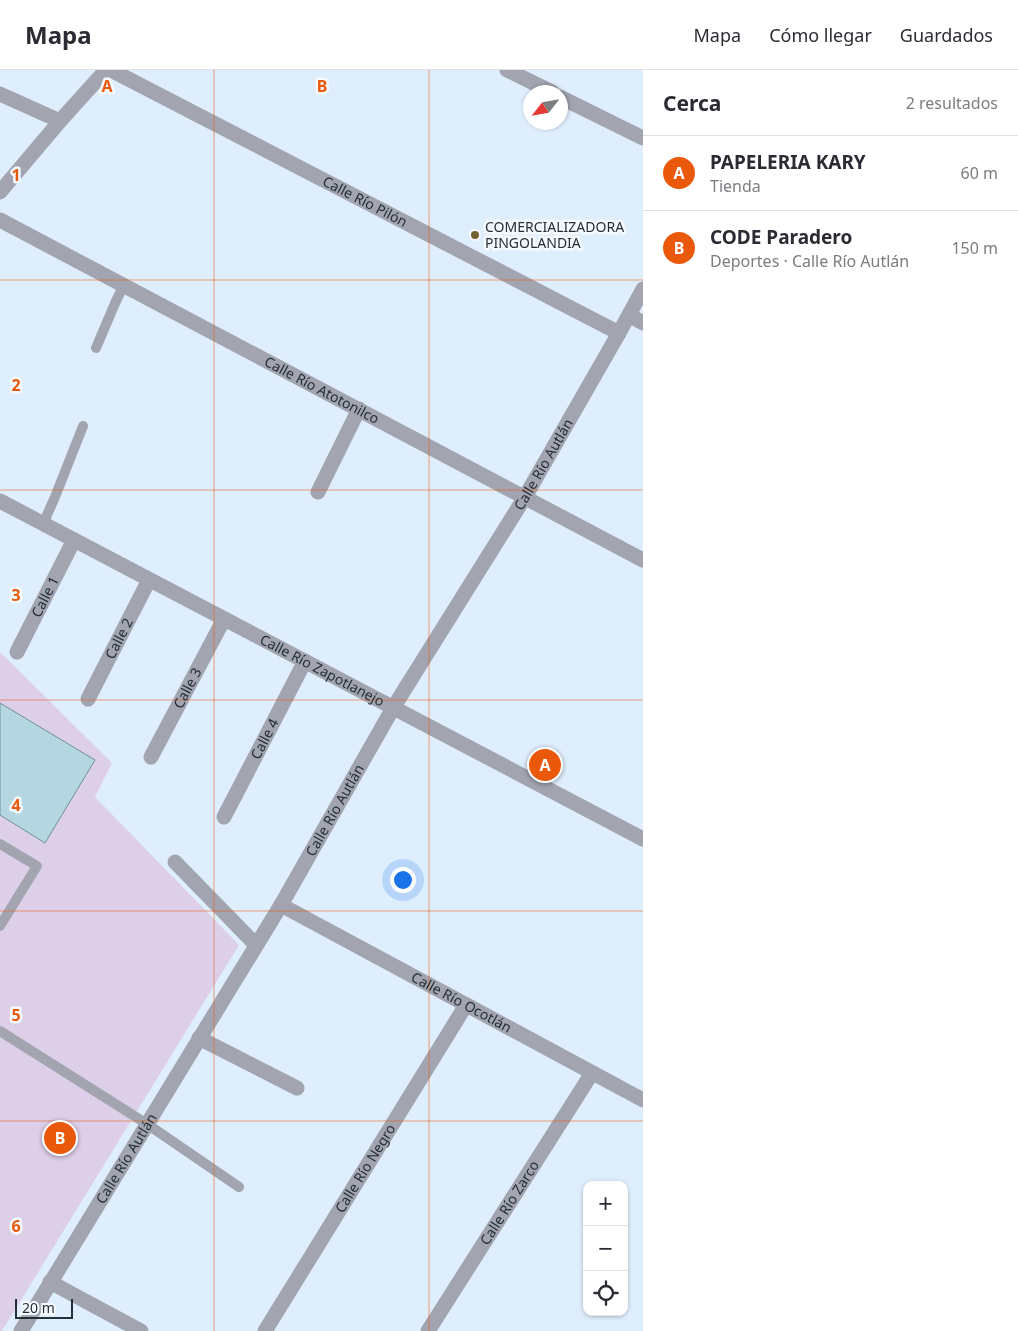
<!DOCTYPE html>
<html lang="es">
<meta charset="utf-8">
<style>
:root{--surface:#fff;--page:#f2f2f3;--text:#2b2b33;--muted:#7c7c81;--line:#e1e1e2;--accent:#ea580c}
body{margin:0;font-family:"Noto Sans",sans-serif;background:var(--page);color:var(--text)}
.controls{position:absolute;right:15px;bottom:15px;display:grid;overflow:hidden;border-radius:10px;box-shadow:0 1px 4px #0004}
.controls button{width:45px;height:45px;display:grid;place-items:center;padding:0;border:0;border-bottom:1px solid var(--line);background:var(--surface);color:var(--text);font:25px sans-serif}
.compass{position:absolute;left:523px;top:15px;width:45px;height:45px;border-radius:50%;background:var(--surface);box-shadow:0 1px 4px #0004;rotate:239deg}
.scale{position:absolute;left:15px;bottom:12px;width:58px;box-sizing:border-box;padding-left:5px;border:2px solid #242e37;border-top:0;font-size:14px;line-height:18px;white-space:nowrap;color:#242e37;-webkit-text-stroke:4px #f5faff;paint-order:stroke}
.you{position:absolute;left:402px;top:809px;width:18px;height:18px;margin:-12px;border:4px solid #fff;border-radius:50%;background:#1a73e8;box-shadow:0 0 0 8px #1a73e833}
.badge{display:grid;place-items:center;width:32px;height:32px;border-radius:50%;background:var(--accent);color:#fff;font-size:16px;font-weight:700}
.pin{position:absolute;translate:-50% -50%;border:2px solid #fff;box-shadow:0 1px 5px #0006}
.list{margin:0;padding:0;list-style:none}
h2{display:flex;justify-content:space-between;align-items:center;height:65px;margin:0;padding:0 20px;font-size:21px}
h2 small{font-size:16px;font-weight:400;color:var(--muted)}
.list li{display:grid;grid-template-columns:32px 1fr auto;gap:15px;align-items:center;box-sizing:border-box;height:75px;padding:0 20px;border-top:1px solid var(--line)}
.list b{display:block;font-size:19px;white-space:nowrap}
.list p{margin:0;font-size:16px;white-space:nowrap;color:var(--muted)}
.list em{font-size:16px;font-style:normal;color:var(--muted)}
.icon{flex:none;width:28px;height:28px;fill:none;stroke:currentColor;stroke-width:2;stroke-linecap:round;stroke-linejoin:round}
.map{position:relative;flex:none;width:643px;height:1261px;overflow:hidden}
header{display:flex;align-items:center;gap:30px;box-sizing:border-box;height:70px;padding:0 25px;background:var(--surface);border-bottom:1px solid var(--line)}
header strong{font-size:24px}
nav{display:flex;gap:28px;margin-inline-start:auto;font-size:18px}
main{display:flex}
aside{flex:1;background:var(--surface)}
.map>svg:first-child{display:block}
.green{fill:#decfe9}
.building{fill:#b3d6e0;stroke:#6c9099}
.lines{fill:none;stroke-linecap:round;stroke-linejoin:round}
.lane{stroke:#a2a4b0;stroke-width:10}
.street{stroke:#a2a4b0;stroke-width:15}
.grid{fill:none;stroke:#e8590c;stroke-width:1;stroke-opacity:0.55}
.poi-dot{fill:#726230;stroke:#f5faff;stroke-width:2}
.labels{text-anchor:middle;stroke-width:5;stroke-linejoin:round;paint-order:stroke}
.street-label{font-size:14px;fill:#242e37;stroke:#f5faff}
.poi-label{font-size:14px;fill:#242e37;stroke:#f5faff;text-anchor:start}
.grid-label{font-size:16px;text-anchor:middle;font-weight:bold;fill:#e8590c;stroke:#f5faff;stroke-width:5;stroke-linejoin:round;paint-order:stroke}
</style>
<header>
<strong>Mapa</strong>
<nav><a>Mapa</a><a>Cómo llegar</a><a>Guardados</a></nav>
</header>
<main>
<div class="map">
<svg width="643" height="1261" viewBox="0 0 643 1261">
<rect width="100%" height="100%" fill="#dfeefd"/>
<path class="green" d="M0,582L112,693L95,727L239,875L2,1261H0Z"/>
<path class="building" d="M0,633L95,690L45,773L0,745Z"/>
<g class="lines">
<path class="lane" d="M96,278L116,231L124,215
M43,454L55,427L83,356
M0,774L37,796L0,856
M0,961L147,1054L239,1117"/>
<g class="street">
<path id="s1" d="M111,0L619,263"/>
<path d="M507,0L552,22"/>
<path d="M0,24L60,51"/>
<path d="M560,27L643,68"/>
<path d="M0,122L60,51L106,0"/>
<path id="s2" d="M0,150L643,490"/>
<path d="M629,245L643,253"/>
<path d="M318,422L359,339"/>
<path id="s3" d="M0,431L643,769"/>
<path id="s4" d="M17,582L74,470"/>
<path id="s5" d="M88,629L149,510"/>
<path id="s6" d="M151,687L224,549"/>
<path id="s7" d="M224,747L305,591"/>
<path d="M175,792L256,875"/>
<path id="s8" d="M281,835L643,1030"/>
<path d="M199,968L297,1018"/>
<path d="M50,1212L141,1261"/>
<path id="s9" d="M21,1261L281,835L393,638L525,427L619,263L643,219"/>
<path id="s10" d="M265,1261L466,935"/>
<path id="s11" d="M428,1261L592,1003"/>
</g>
</g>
<path class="grid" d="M214,0V1261M429,0V1261M0,210H643M0,420H643M0,630H643M0,841H643M0,1051H643"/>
<circle class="poi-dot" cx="475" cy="165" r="5"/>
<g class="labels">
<g class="street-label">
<text dy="5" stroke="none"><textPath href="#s1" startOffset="286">Calle Río Pilón</textPath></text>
<text dy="5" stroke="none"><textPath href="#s2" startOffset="364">Calle Río Atotonilco</textPath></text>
<text dy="5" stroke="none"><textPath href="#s9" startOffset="1012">Calle Río Autlán</textPath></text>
<text dy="5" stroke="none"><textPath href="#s4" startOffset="62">Calle 1</textPath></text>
<text dy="5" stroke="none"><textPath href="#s5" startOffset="68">Calle 2</textPath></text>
<text dy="5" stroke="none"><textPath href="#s3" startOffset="364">Calle Río Zapotlanejo</textPath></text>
<text dy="5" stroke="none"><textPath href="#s6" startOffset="78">Calle 3</textPath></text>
<text dy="5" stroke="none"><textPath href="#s7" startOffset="88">Calle 4</textPath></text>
<text dy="5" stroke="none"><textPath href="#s9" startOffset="608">Calle Río Autlán</textPath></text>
<text dy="5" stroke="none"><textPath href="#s8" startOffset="205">Calle Río Ocotlán</textPath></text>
<text dy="5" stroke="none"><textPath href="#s9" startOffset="202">Calle Río Autlán</textPath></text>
<text dy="5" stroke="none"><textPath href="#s10" startOffset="191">Calle Río Negro</textPath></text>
<text dy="5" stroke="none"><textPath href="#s11" startOffset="152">Calle Río Zarco</textPath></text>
</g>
<g class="poi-label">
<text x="485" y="162">COMERCIALIZADORA<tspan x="485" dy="16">PINGOLANDIA</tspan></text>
</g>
</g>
<g class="grid-label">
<text x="107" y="22">A</text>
<text x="322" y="22">B</text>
<text x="16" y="111">1</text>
<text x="16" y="321">2</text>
<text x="16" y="531">3</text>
<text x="16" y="741">4</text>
<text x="16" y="951">5</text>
<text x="16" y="1162">6</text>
</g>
</svg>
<div class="controls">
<button>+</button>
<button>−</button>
<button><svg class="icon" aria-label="locate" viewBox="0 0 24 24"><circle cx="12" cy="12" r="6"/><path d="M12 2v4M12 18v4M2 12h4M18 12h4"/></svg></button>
</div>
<svg class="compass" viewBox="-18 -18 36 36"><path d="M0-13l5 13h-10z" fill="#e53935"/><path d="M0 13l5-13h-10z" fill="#7c7c81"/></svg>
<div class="scale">20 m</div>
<div class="you"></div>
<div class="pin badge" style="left:545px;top:695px">A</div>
<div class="pin badge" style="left:60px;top:1068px">B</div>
</div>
<aside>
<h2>Cerca<small>2 resultados</small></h2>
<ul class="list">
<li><span class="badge">A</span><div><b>PAPELERIA KARY</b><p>Tienda</p></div><em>60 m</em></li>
<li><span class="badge">B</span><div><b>CODE Paradero</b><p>Deportes · Calle Río Autlán</p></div><em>150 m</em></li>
</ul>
</aside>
</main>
